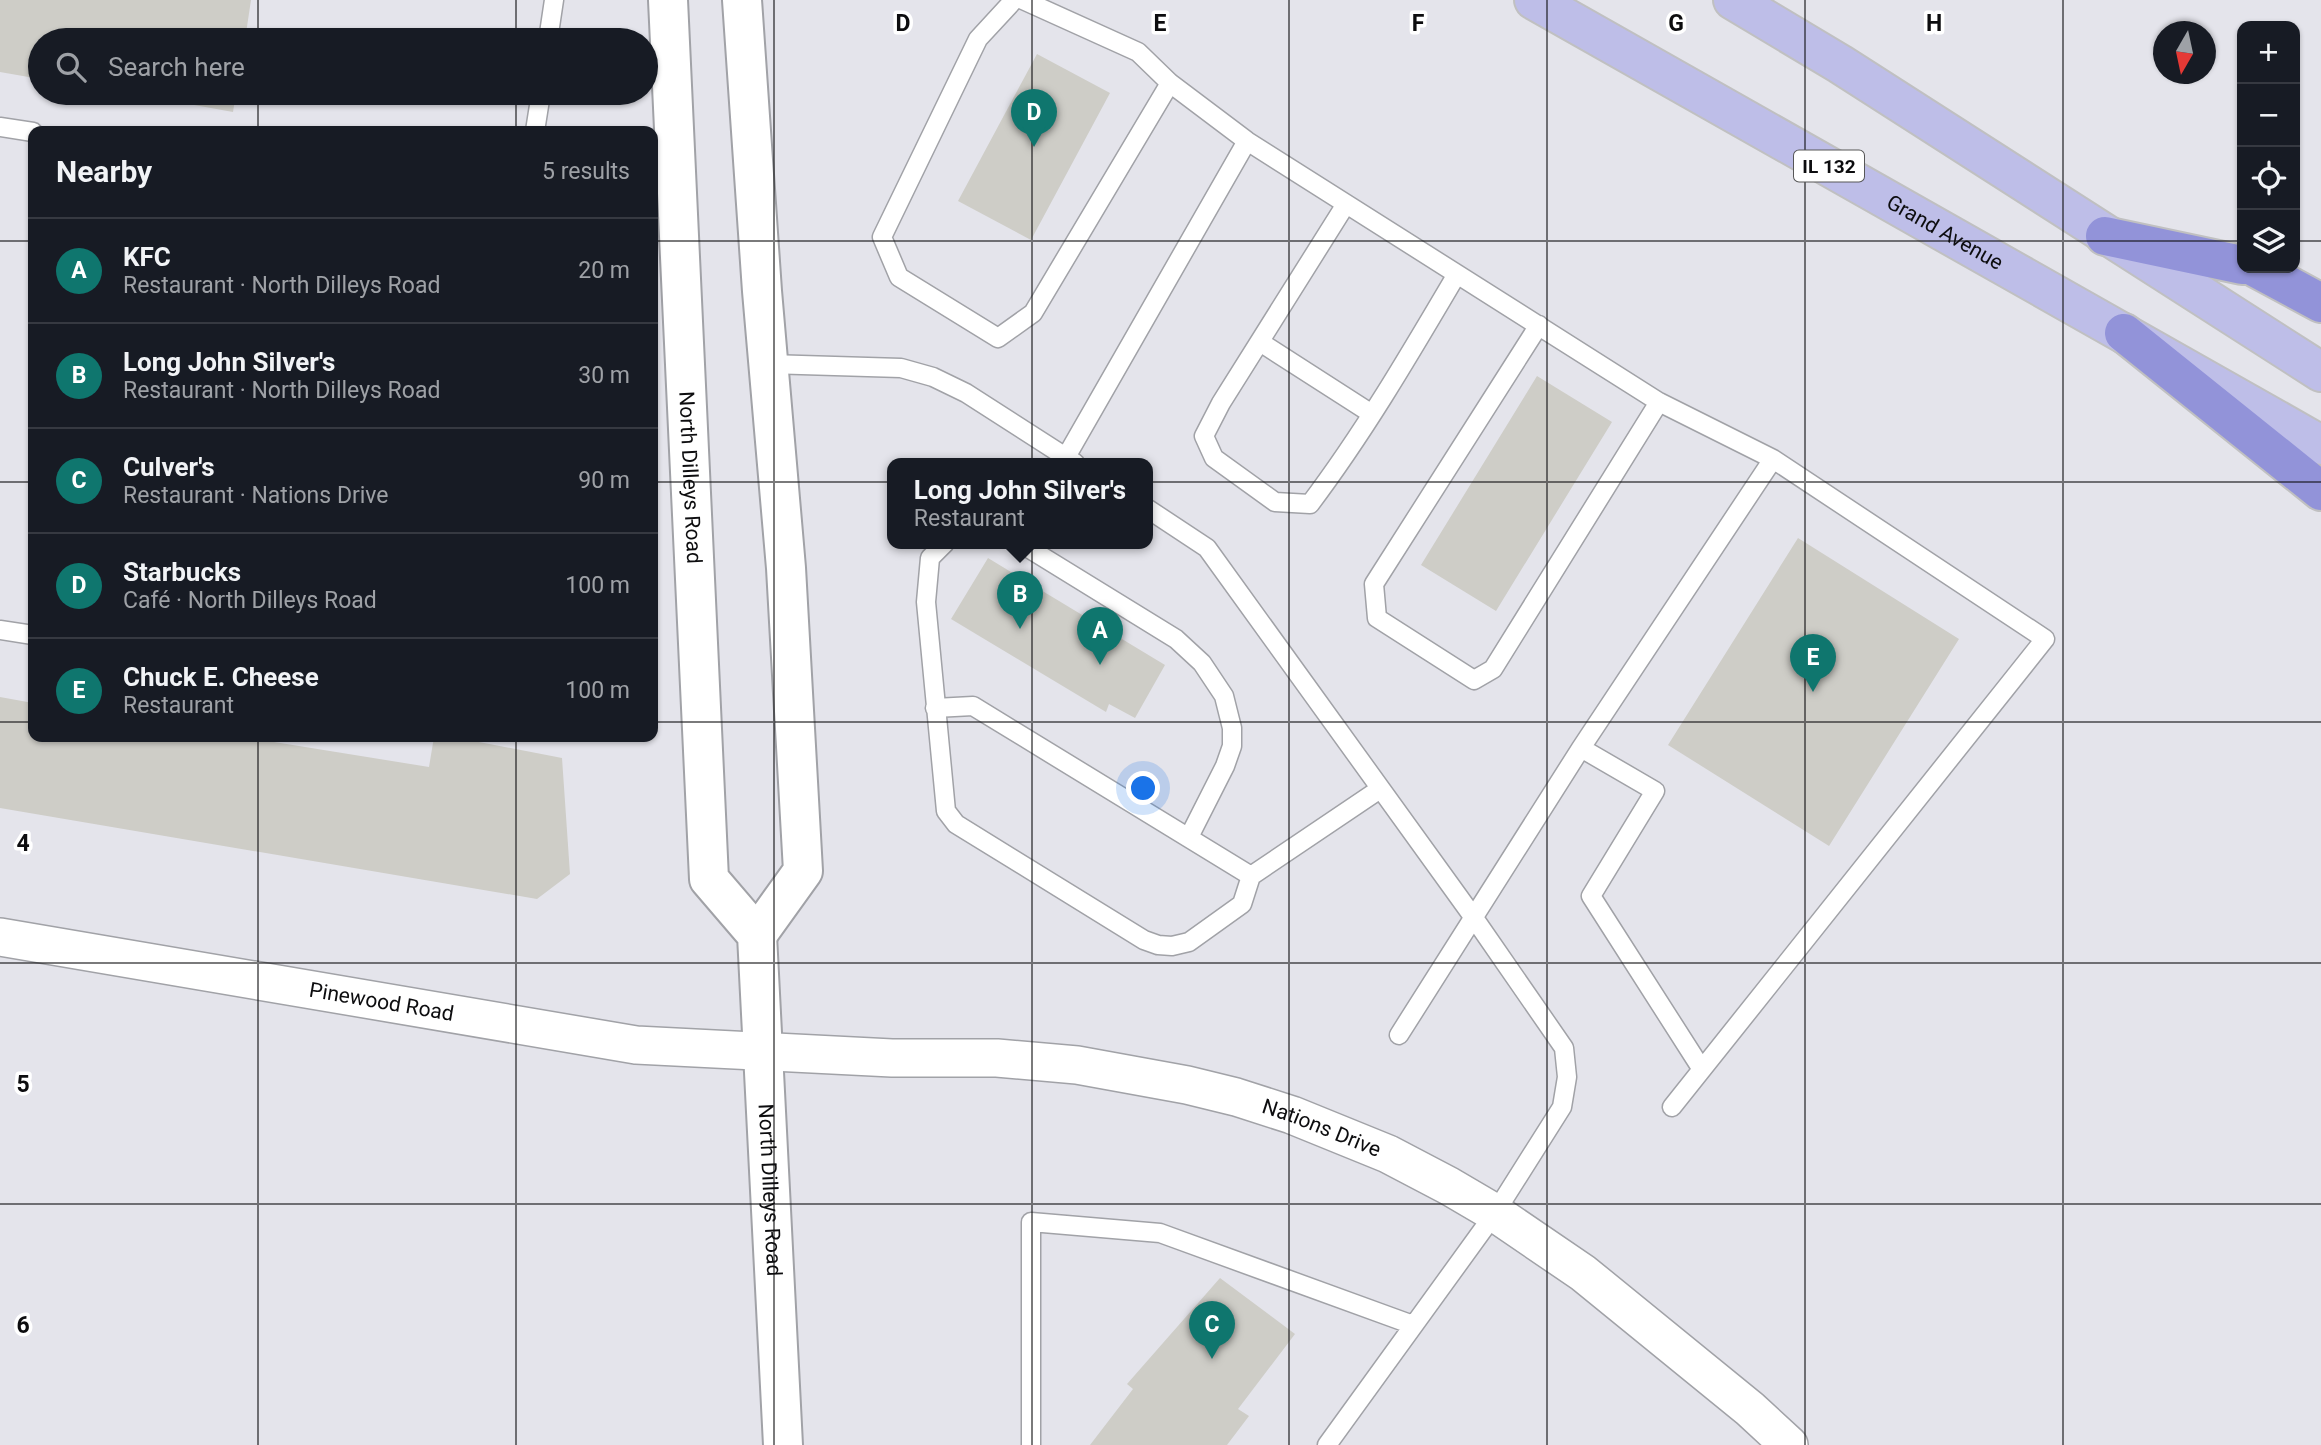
<!DOCTYPE html>
<meta charset="utf-8">
<style>
:root{--surface:#171b24;--page:#20242c;--text:#f1f3f6;--muted:#9ea1a6;--line:#363941;--accent:#0f766e}
body{margin:0;font-family:Roboto,sans-serif;background:var(--page);color:var(--text)}
.controls{position:absolute;right:21px;top:21px;display:grid;overflow:hidden;border-radius:14px;box-shadow:0 2px 5px #0004}
.controls button{width:63px;height:63px;display:grid;place-items:center;padding:0;border:0;border-bottom:2px solid var(--line);background:var(--surface);color:var(--text);font:35px sans-serif}
.compass{position:absolute;left:2153px;top:21px;width:63px;height:63px;border-radius:50%;background:var(--surface);box-shadow:0 2px 5px #0004;rotate:189deg}
.you{position:absolute;left:1144px;top:789px;width:24px;height:24px;margin:-18px;border:5px solid #fff;border-radius:50%;background:#1a73e8;box-shadow:0 0 0 10px #1a73e833}
.badge{display:grid;place-items:center;width:46px;height:46px;border-radius:50%;background:var(--accent);color:#fff;font-size:23px;font-weight:700}
.pin{position:absolute;translate:-50% -58px;filter:drop-shadow(0 2px 4px #0008)}
.pin::after{content:'';position:absolute;top:37px;width:24px;height:21px;background:inherit;clip-path:polygon(0 0,100% 0,50% 100%)}
.popup{position:absolute;left:887px;top:458px;width:266px;height:91px;box-sizing:border-box;display:grid;place-content:center;border-radius:14px;background:var(--surface);filter:drop-shadow(0 2px 5px #0005);font-size:23px;white-space:nowrap;color:var(--muted)}
.popup b{font-size:26px;color:var(--text)}
.popup::after{content:'';position:absolute;left:50%;top:100%;margin-left:-14px;border:14px solid transparent;border-top-color:var(--surface)}
.list{margin:0;padding:0;list-style:none}
h2{display:flex;justify-content:space-between;align-items:center;height:91px;margin:0;padding:0 28px;font-size:30px}
h2 small{font-size:23px;font-weight:400;color:var(--muted)}
.list li{display:grid;grid-template-columns:46px 1fr auto;gap:21px;align-items:center;box-sizing:border-box;height:105px;padding:0 28px;border-top:2px solid var(--line)}
.list b{display:block;font-size:26px;white-space:nowrap}
.list p{margin:0;font-size:23px;white-space:nowrap;color:var(--muted)}
.list em{font-size:23px;font-style:normal;color:var(--muted)}
.icon{flex:none;width:38px;height:38px;fill:none;stroke:currentColor;stroke-width:2;stroke-linecap:round;stroke-linejoin:round}
.map{position:relative;flex:none;width:2321px;height:1445px;overflow:hidden}
.search{position:absolute;background:var(--surface);box-shadow:0 2px 5px #0004;left:28px;top:28px;width:630px;height:77px;display:flex;align-items:center;gap:18px;box-sizing:border-box;padding:0 24px;border-radius:38px;color:var(--muted);font-size:26px}
.panel{position:absolute;background:var(--surface);box-shadow:0 2px 5px #0004;left:28px;top:126px;width:630px;height:616px;border-radius:14px}
.map>svg:first-child{display:block}
.building{fill:#cecdc7}
.lines{fill:none;stroke-linecap:round;stroke-linejoin:round}
.service-casing{stroke:#a1a2a7;stroke-width:21}
.minor-casing{stroke:#a1a2a7;stroke-width:40}
.tertiary-casing{stroke:#a1a2a7;stroke-width:42}
.primary-casing{stroke:#c0c0c1;stroke-width:42}
.motorway-casing{stroke:#c0c0c1;stroke-width:42}
.service{stroke:#fff;stroke-width:18}
.minor{stroke:#fff;stroke-width:37}
.tertiary{stroke:#fff;stroke-width:38}
.primary{stroke:#bebee8;stroke-width:38}
.motorway{stroke:#9293d9;stroke-width:38}
.grid{fill:none;stroke:#0d0d0f;stroke-width:2;stroke-opacity:0.55}
.labels{text-anchor:middle;stroke-width:7;stroke-linejoin:round;paint-order:stroke}
.shield{fill:#fff;stroke:#565657;stroke-width:2}
.shield-label{font-size:19px;font-weight:bold;fill:#0d0d0f}
.street-label{font-size:21px;fill:#0d0d0f;stroke:#fff}
.grid-label{font-size:23px;text-anchor:middle;font-weight:bold;fill:#0d0d0f;stroke:#fff;stroke-width:7;stroke-linejoin:round;paint-order:stroke}
</style>
<div class="map">
<svg width="2321" height="1445" viewBox="0 0 2321 1445">
<rect width="100%" height="100%" fill="#e4e4eb"/>
<path class="building" d="M0,0H251L245,40H40V79L0,72Z
M1037,54L1110,93L1031,240L958,201Z
M128,93H236L233,112Z
M1537,376L1612,422L1496,611L1421,565Z
M1798,538L1959,639L1829,846L1668,745Z
M988,558L1165,665L1135,718L1109,704L1106,712L951,619Z
M0,697L33,703V737H243L429,767L434,737H453L562,758L570,874L537,899L0,808Z
M1220,1278L1295,1334L1238,1409L1249,1416L1227,1445H1090L1133,1389L1127,1384Z"/>
<g class="lines">
<g class="service-casing">
<path id="service" d="M1014,0L978,39L882,237L899,277L998,338L1033,313L1170,83
M1023,0L1138,52L1170,83L1247,141L1659,402L1773,459L2045,639L1672,1107
M548,40L554,0
M0,127L33,132
M535,131L541,93
M1346,204L1221,403L1204,436L1214,458L1275,502L1310,504C1365,431 1411,352 1457,274
M1539,325L1374,584L1377,618L1474,680L1493,669L1659,402
M1260,342L1372,414
M768,364L901,368L933,377L966,393L1075,463
M1066,457L1247,141
M1148,509L1207,548L1474,918L1564,1048L1567,1077L1562,1107L1495,1213L1327,1445
M945,543L930,558L926,602L946,811L956,824L1144,940L1158,945L1172,946L1189,942L1242,904L1251,876L1380,789
M1020,543L1176,639L1202,663L1224,696L1232,728V746L1225,766L1189,837
M0,630L33,635
M935,708L973,706L1251,876
M1581,748L1655,791L1591,896L1701,1068
M1399,1035L1581,748L1773,459
M1031,1445V1222L1160,1233L1413,1325"/>
</g>
<g class="minor-casing">
<g id="minor">
<path id="s1" d="M0,937L636,1045L892,1058H997L1077,1065L1187,1085L1236,1097L1292,1115L1388,1154L1449,1186L1495,1213L1583,1273L1750,1409L1789,1445"/>
</g>
</g>
<g class="tertiary-casing">
<g id="tertiary">
<path id="s2" d="M668,0L709,879L757,935L783,1445"/>
<path d="M742,0L762,291L786,568L803,871L757,935"/>
</g>
</g>
<g class="primary-casing">
<g id="primary">
<path id="s3" d="M1534,0L2321,445"/>
<path d="M1733,0L1840,64L2321,372"/>
</g>
</g>
<g class="motorway-casing">
<path id="motorway" d="M2105,236L2242,265
M2256,268L2321,303
M2124,333L2321,491"/>
</g>
<use href="#service" class="service"/>
<use href="#minor" class="minor"/>
<use href="#tertiary" class="tertiary"/>
<use href="#primary" class="primary"/>
<use href="#motorway" class="motorway"/>
</g>
<path class="grid" d="M258,0V40M516,0V40M774,0V1445M1032,0V1445M1289,0V1445M1547,0V1445M1805,0V1445M2063,0V1445M258,93V131M516,93V131M0,241H33M653,241H2242M2295,241H2321M0,482H33M653,482H2321M0,722H33M653,722H2321M258,737V1445M516,737V1445M0,963H2321M0,1204H2321"/>
<g class="labels">
<rect class="shield" x="1794" y="150.5" width="70" height="31" rx="5"/>
<g class="shield-label">
<text x="1829" y="173">IL 132</text>
</g>
<g class="street-label">
<text dy="7" stroke="none"><textPath href="#s3" startOffset="472">Grand Avenue</textPath></text>
<text dy="7" stroke="none"><textPath href="#s2" startOffset="478">North Dilleys Road</textPath></text>
<text dy="7" stroke="none"><textPath href="#s1" startOffset="387">Pinewood Road</textPath></text>
<text dy="7" stroke="none"><textPath href="#s1" startOffset="1340">Nations Drive</textPath></text>
<text dy="7" stroke="none"><textPath href="#s2" startOffset="1209">North Dilleys Road</textPath></text>
</g>
</g>
<g class="grid-label">
<text x="903" y="31">D</text>
<text x="1160" y="31">E</text>
<text x="1418" y="31">F</text>
<text x="1676" y="31">G</text>
<text x="1934" y="31">H</text>
<text x="23" y="851">4</text>
<text x="23" y="1092">5</text>
<text x="23" y="1333">6</text>
</g>
</svg>
<div class="controls">
<button>+</button>
<button>−</button>
<button><svg class="icon" aria-label="locate" viewBox="0 0 24 24"><circle cx="12" cy="12" r="6"/><path d="M12 2v4M12 18v4M2 12h4M18 12h4"/></svg></button>
<button><svg class="icon" aria-label="layers" viewBox="0 0 24 24"><path d="M12 4l9 5-9 5-9-5zM3 14l9 5 9-5"/></svg></button>
</div>
<svg class="compass" viewBox="-18 -18 36 36"><path d="M0-13l5 13h-10z" fill="#e53935"/><path d="M0 13l5-13h-10z" fill="#9ea1a6"/></svg>
<div class="you"></div>
<div class="pin badge" style="left:1100px;top:665px">A</div>
<div class="pin badge" style="left:1020px;top:629px">B</div>
<div class="popup"><b>Long John Silver's</b>Restaurant</div>
<div class="pin badge" style="left:1212px;top:1359px">C</div>
<div class="pin badge" style="left:1034px;top:147px">D</div>
<div class="pin badge" style="left:1813px;top:692px">E</div>
<div class="search"><svg class="icon" aria-label="search" viewBox="0 0 24 24"><circle cx="10" cy="10" r="6"/><path d="M15 15l6 6"/></svg>Search here</div>
<section class="panel">
<h2>Nearby<small>5 results</small></h2>
<ul class="list">
<li><span class="badge">A</span><div><b>KFC</b><p>Restaurant · North Dilleys Road</p></div><em>20 m</em></li>
<li><span class="badge">B</span><div><b>Long John Silver's</b><p>Restaurant · North Dilleys Road</p></div><em>30 m</em></li>
<li><span class="badge">C</span><div><b>Culver's</b><p>Restaurant · Nations Drive</p></div><em>90 m</em></li>
<li><span class="badge">D</span><div><b>Starbucks</b><p>Café · North Dilleys Road</p></div><em>100 m</em></li>
<li><span class="badge">E</span><div><b>Chuck E. Cheese</b><p>Restaurant</p></div><em>100 m</em></li>
</ul>
</section>
</div>
